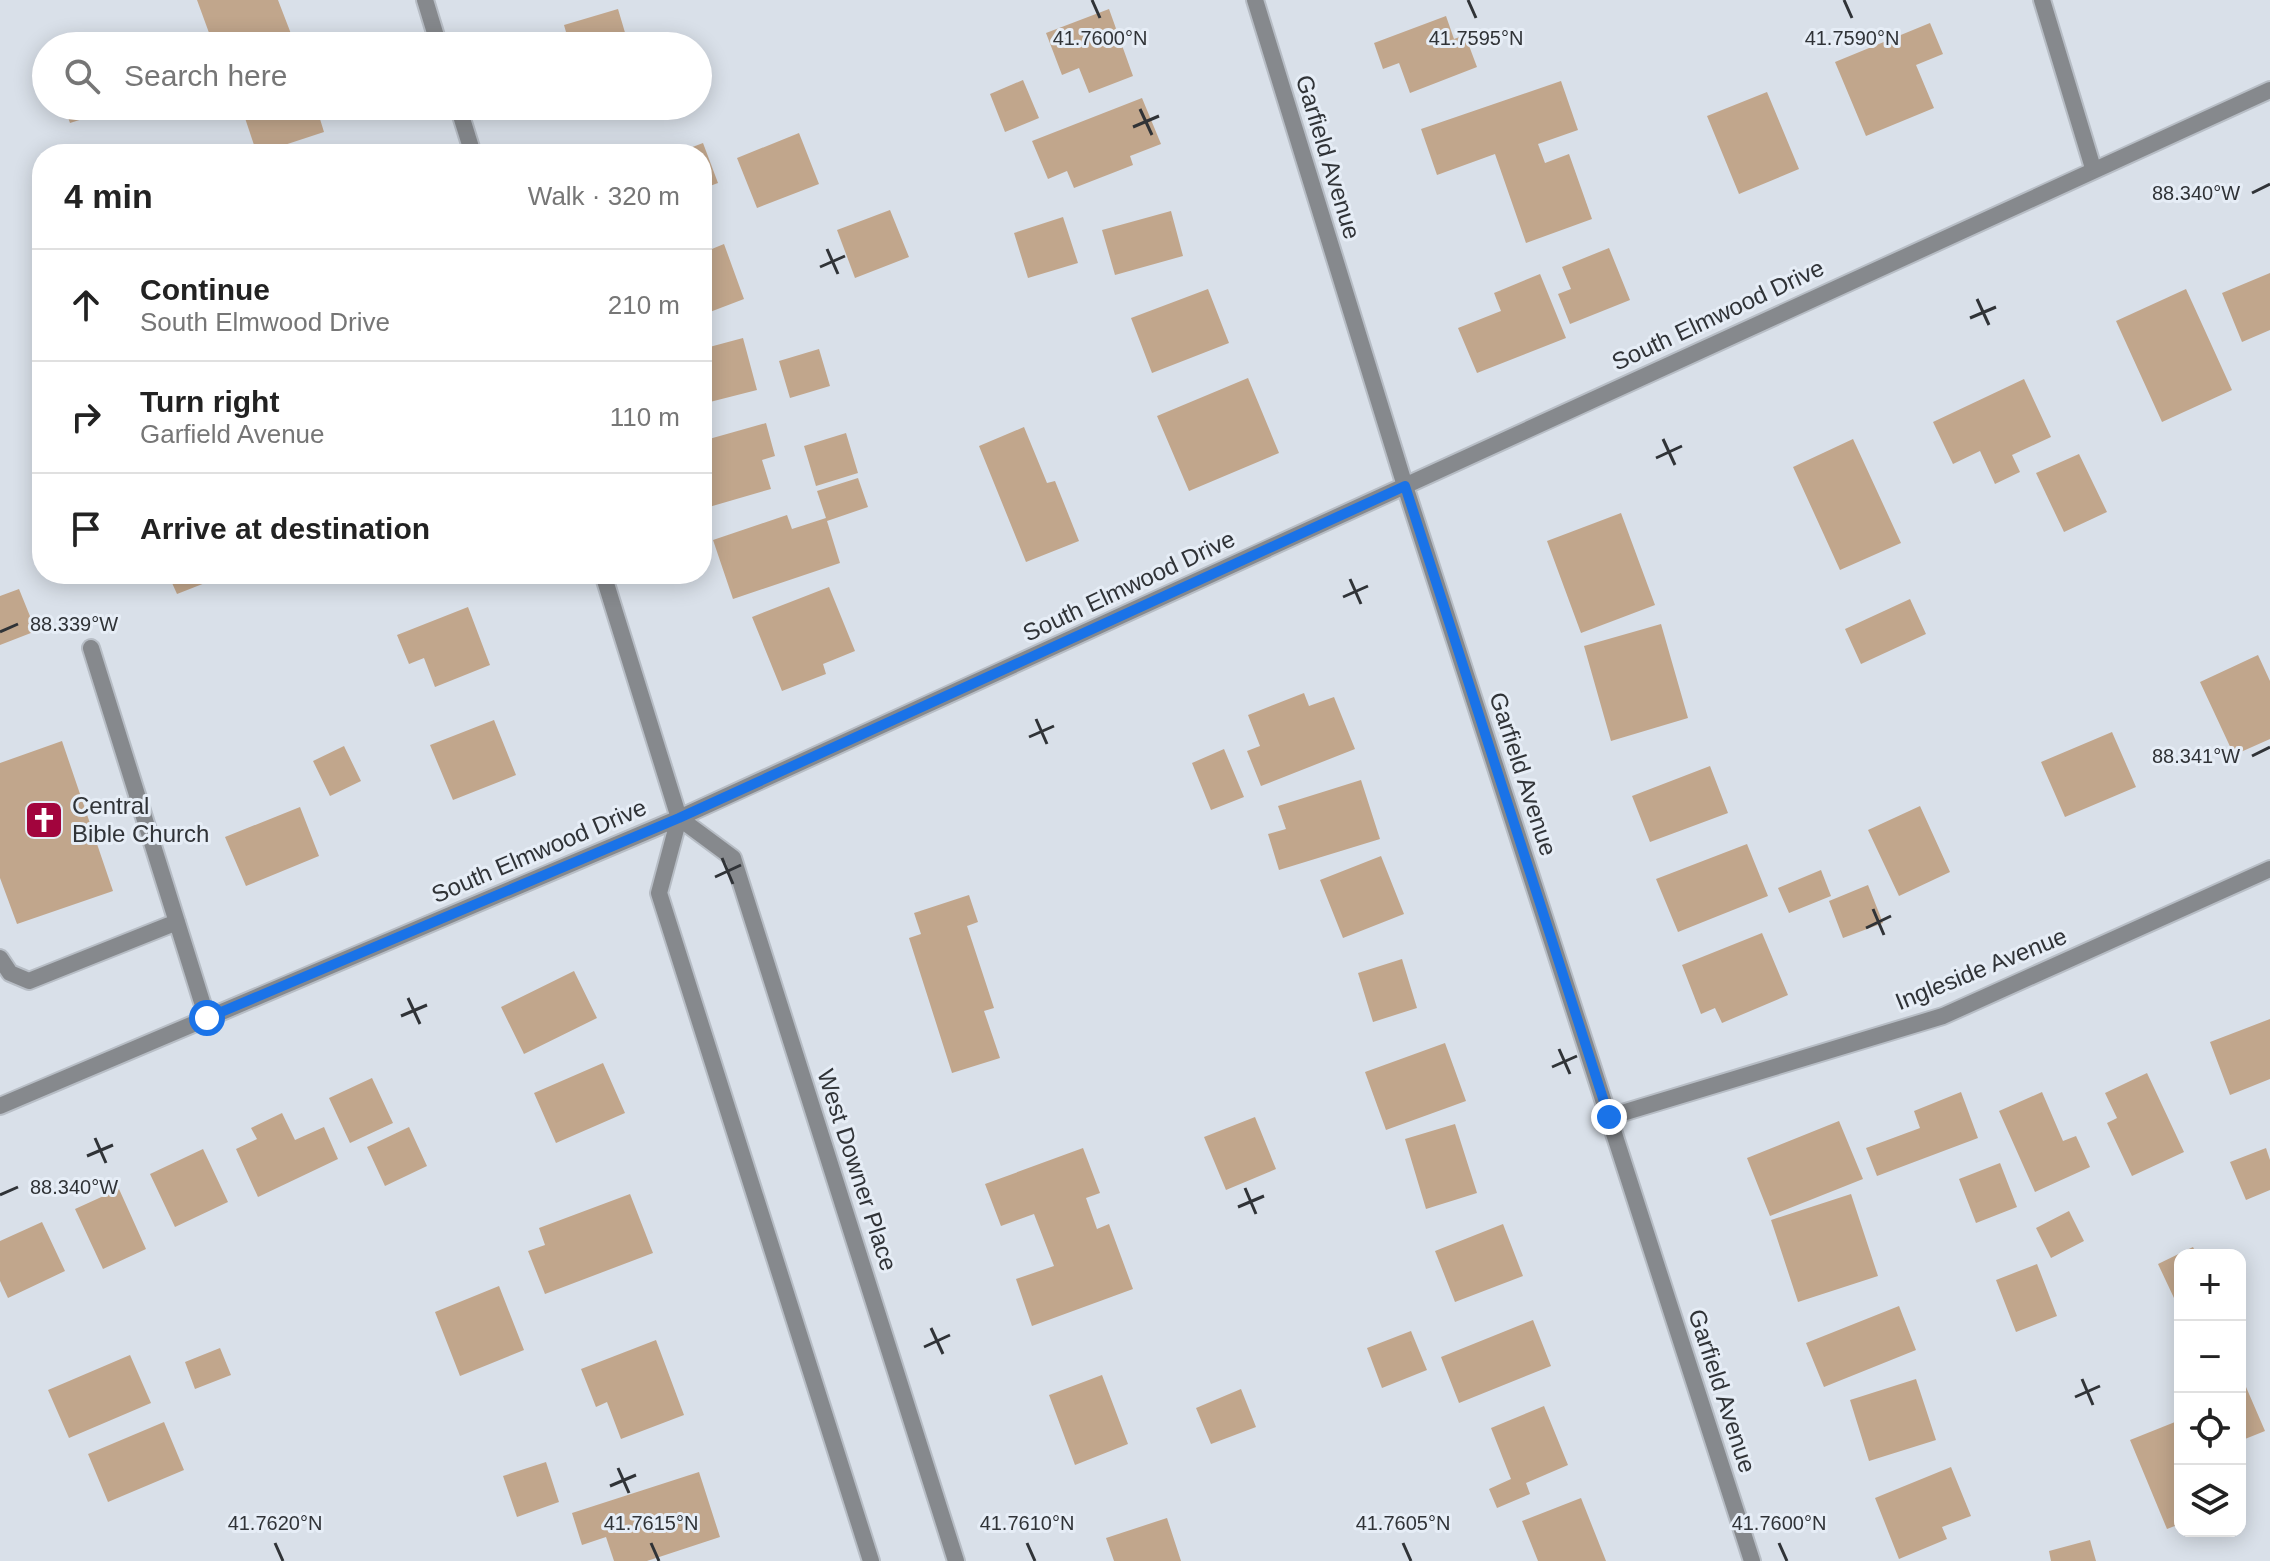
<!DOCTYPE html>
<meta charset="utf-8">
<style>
:root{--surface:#fff;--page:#f6f6f6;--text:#222;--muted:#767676;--line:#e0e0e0}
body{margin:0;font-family:Arial,sans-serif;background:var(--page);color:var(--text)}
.controls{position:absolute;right:24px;bottom:24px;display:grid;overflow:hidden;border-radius:16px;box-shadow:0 4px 20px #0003}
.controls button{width:72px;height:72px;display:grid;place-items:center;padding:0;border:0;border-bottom:2px solid var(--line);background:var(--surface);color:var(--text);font:40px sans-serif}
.stop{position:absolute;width:24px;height:24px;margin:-18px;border:6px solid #1a73e8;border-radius:50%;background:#fff}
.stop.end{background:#1a73e8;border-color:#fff;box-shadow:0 2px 8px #0008}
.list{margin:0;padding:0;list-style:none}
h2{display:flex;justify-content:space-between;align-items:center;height:104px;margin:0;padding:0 32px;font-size:34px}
h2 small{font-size:26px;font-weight:400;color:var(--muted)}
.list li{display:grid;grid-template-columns:52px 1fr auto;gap:24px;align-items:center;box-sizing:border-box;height:112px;padding:0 32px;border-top:2px solid var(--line)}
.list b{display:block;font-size:30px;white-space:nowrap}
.list p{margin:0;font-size:26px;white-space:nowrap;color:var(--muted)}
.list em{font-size:26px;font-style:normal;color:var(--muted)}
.icon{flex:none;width:44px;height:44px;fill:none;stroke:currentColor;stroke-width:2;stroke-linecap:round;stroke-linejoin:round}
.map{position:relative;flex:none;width:2270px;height:1561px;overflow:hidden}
.search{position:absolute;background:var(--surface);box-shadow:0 4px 20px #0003;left:32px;top:32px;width:680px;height:88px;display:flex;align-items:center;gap:20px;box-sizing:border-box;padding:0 28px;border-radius:44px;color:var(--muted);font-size:30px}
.panel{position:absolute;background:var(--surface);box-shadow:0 4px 20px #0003;left:32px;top:144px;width:680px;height:440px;border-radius:32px}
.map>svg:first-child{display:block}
.building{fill:#c1a68c}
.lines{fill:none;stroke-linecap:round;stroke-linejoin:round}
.lane-casing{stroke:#b7bdc5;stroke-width:20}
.street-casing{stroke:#b7bdc5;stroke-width:20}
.lane{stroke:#86898d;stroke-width:16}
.street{stroke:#86898d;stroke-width:16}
.route{stroke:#1a73e8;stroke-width:10}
.ticks{fill:none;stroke:#303337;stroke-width:3}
.labels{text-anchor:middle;stroke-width:6;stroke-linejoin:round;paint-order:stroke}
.street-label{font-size:24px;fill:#303337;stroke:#e6edf6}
.poi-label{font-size:24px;fill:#303337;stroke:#e6edf6;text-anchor:start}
.ticks-label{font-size:20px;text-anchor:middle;fill:#303337;stroke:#e6edf6;stroke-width:6;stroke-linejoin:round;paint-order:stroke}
</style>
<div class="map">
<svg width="2270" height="1561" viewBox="0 0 2270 1561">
<rect width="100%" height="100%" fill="#d9e0e9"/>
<path class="building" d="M197,0H278L293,39L275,46H234L230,34L212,41Z
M618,9L629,46H570L564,25Z
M1109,9L1133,76L1089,93L1079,68L1062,75L1046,33Z
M1446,16L1454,39L1465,35L1477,67L1410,93L1399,63L1383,69L1374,43Z
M1930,23L1943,54L1916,65L1934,108L1866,136L1835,62Z
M1023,80L1039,118L1005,132L990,94Z
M1561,81L1578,130L1538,144L1545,163L1569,154L1592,219L1526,243L1495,154L1437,175L1421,129Z
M1767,92L1799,169L1739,194L1707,116Z
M1142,98L1161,144L1130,156L1133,165L1074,188L1067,171L1048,179L1032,141Z
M64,106H120V107L70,123Z
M241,106H316L324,132L257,154Z
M799,133L819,184L757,208L737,158Z
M703,143L718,183L702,189V154H674Z
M890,210L909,257L855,278L837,230Z
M1171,211L1183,256L1115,275L1102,230Z
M1063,217L1078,263L1028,278L1014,233Z
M724,244L744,299L702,315V253Z
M1609,248L1630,300L1570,324L1558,294L1571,289L1562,267Z
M2270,273V330L2242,342L2222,293Z
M1540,274L1566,338L1477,373L1458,328L1501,311L1494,293Z
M1208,289L1229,343L1152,373L1131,318Z
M2186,289L2232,390L2162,422L2116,321Z
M743,338L757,390L702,404V349Z
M819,349L830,386L790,398L779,361Z
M1248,378L1279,453L1189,491L1157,416Z
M2024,379L2051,437L2012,455L2020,472L1995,484L1980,451L1953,464L1933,422Z
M766,423L775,456L762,460L771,489L709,507L702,483V441Z
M1024,427L1047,483L1055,481L1079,541L1026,562L979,446Z
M846,433L858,473L816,486L804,446Z
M1853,439L1901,543L1840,570L1793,467Z
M2079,454L2107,512L2064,532L2036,473Z
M858,478L868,507L827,521L840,563L733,599L713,540L787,515L792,529L826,518L817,491Z
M1621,513L1655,605L1581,633L1547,541Z
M168,574H228L177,594Z
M829,587L855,651L823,664L826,674L782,691L752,617Z
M19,589L36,631L0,645V596Z
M1910,599L1926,634L1861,664L1845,629Z
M468,607L490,665L435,687L424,658L409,664L397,635Z
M1661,624L1688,718L1611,741L1584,646Z
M2258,655L2270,681V739L2234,755L2200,682Z
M1304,693L1309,706L1334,697L1355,749L1261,786L1247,751L1260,746L1248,715Z
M494,720L516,775L453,800L430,745Z
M2112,732L2136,787L2065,817L2041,762Z
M62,741L113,891L17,924L0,878V763Z
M344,746L361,781L330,796L313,761Z
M1224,749L1244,797L1211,810L1192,763Z
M1710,766L1728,813L1650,842L1632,796Z
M1361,780L1380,839L1279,870L1268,834L1286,829L1278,806Z
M1920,806L1950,872L1899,896L1868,830Z
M300,807L319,856L246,886L225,837Z
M1747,844L1768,896L1678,932L1656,879Z
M1381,856L1404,914L1343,938L1320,880Z
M1821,870L1831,896L1789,913L1778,888Z
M1868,885L1883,923L1843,938L1829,901Z
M969,895L978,922L967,926L994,1008L984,1011L1000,1058L952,1073L909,938L921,934L914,913Z
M1762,933L1788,995L1722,1023L1715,1008L1701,1014L1682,965Z
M1402,959L1417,1008L1373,1022L1358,973Z
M574,971L597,1018L524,1054L501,1007Z
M2270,1019V1079L2230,1095L2210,1042Z
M1445,1043L1466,1101L1386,1130L1365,1072Z
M603,1063L625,1113L556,1143L534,1093Z
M2147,1073L2184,1152L2132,1176L2107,1123L2117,1118L2105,1093Z
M372,1078L393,1123L350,1143L329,1098Z
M1961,1092L1978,1138L1877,1176L1866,1148L1920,1128L1914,1111Z
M2042,1092L2063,1141L2076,1136L2090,1167L2035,1192L1999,1111Z
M282,1113L295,1140L324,1127L338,1159L258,1197L236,1149L257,1139L251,1128Z
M1255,1117L1276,1169L1226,1190L1204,1137Z
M1839,1121L1863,1179L1770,1216L1747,1158Z
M1455,1124L1477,1193L1426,1209L1405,1139Z
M409,1127L427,1166L385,1186L367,1147Z
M1083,1148L1100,1193L1086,1198L1097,1229L1109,1224L1133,1289L1032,1326L1016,1279L1054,1266L1034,1214L1001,1226L985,1184Z
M2266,1148L2270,1160V1190L2246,1200L2230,1162Z
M203,1149L228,1202L175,1227L150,1174Z
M2000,1163L2017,1207L1976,1223L1959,1179Z
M119,1189L146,1249L103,1269L75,1209Z
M630,1194L653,1253L545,1294L528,1251L545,1245L539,1228Z
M1851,1194L1878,1276L1798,1302L1771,1220Z
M2069,1211L2084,1241L2051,1258L2036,1228Z
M42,1222L65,1271L8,1298L0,1281V1241Z
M1503,1224L1523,1276L1455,1302L1435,1251Z
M2193,1247L2197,1255H2180V1295L2174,1298L2158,1264Z
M2037,1264L2057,1316L2016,1332L1996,1280Z
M499,1286L524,1350L460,1376L435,1312Z
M1899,1306L1916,1350L1824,1387L1806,1343Z
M1533,1320L1551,1366L1459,1403L1441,1357Z
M1411,1331L1427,1370L1382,1388L1367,1348Z
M656,1340L684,1415L621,1439L607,1402L596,1407L581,1369Z
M220,1348L231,1375L195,1389L185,1362Z
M130,1355L151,1403L69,1438L48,1390Z
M2240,1373L2265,1431L2240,1441Z
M1102,1375L1128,1444L1075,1465L1049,1395Z
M1916,1379L1936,1440L1869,1461L1850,1400Z
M1241,1389L1256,1427L1211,1444L1196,1408Z
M1544,1406L1568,1465L1526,1483L1530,1494L1497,1508L1489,1489L1511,1479L1491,1428Z
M2180,1420V1524L2167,1529L2130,1440Z
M164,1422L184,1470L108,1502L88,1454Z
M546,1462L559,1502L517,1517L503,1476Z
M1951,1467L1971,1516L1942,1527L1947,1539L1899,1559L1875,1498Z
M699,1472L720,1537L647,1561H614L606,1537L582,1545L572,1513Z
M1581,1498L1606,1561H1538L1522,1521Z
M1167,1518L1181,1561H1114L1106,1538Z
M2090,1540L2096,1561H2051L2049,1551Z"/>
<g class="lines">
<g class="lane-casing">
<path id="lane" d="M91,648L207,1018
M0,958L10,973L29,981L177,922"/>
</g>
<g class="street-casing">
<path id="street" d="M425,0L439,46
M1255,0L1405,486L1752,1561
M2042,0L2093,168
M458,106L473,154
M603,574L679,818L659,893L871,1561
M679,818L733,858L956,1561
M0,1106L679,818L2270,90
M1609,1117L1943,1016L2270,869"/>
</g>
<use href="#lane" class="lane"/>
<use href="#street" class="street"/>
</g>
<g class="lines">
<path class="route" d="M207,1018L679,818L1405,486L1609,1117"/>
</g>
<path class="ticks" d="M1092,0L1100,18M1468,0L1476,18M1844,0L1852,18M1140,109L1152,135M1133,127L1159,116M2252,193L2270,184M827,249L838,274M820,267L845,256M1977,299L1989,325M1970,318L1996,307M1663,439L1675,465M1656,458L1682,446M1350,579L1361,604M1343,597L1368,586M0,632L18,624M1036,719L1047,744M1029,737L1054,726M2252,756L2270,747M722,858L733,884M715,877L741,865M1873,909L1884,935M1866,928L1891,916M408,998L420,1024M401,1016L427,1005M1559,1049L1570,1074M1552,1067L1577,1056M95,1138L106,1163M87,1156L113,1145M1245,1188L1256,1214M0,1195L18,1187M1238,1207L1264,1196M931,1328L943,1354M924,1347L950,1335M2082,1379L2093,1405M2075,1397L2100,1386M618,1468L629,1493M610,1486L636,1475M275,1543L283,1561M651,1543L659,1561M1027,1543L1035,1561M1403,1543L1411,1561M1779,1543L1787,1561"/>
<defs>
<g id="church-square" transform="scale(2)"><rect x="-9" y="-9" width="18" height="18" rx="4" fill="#a2043d" stroke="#e6edf6"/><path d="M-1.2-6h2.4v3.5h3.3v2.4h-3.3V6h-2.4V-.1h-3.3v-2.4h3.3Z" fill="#fff"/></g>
</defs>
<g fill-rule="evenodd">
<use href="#church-square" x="44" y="820"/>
</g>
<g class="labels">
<g class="street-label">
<text transform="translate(1328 157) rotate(73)" y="8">Garfield Avenue</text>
<text transform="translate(1718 315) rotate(-25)" y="8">South Elmwood Drive</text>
<text transform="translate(1129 586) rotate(-25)" y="8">South Elmwood Drive</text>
<text transform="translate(1523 774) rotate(72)" y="8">Garfield Avenue</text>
<text transform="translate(539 851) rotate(-23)" y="8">South Elmwood Drive</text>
<text transform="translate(1981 969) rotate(-22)" y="8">Ingleside Avenue</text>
<text transform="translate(857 1170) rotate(72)" y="8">West Downer Place</text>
<text transform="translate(1722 1391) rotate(72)" y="8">Garfield Avenue</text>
</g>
<g class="poi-label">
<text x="72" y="814">Central<tspan x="72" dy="28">Bible Church</tspan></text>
</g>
</g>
<g class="ticks-label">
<text x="1100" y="45">41.7600°N</text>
<text x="1476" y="45">41.7595°N</text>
<text x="1852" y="45">41.7590°N</text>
<text x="2196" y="200">88.340°W</text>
<text x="74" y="631">88.339°W</text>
<text x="2196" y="763">88.341°W</text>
<text x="74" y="1194">88.340°W</text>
<text x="275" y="1530">41.7620°N</text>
<text x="651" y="1530">41.7615°N</text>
<text x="1027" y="1530">41.7610°N</text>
<text x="1403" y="1530">41.7605°N</text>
<text x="1779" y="1530">41.7600°N</text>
</g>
</svg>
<div class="controls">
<button>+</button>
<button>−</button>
<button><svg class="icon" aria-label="locate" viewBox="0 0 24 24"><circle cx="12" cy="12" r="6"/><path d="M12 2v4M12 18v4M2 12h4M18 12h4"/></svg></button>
<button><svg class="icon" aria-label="layers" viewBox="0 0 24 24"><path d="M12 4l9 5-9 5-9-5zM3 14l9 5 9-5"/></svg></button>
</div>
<div class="stop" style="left:207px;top:1018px"></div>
<div class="stop end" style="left:1609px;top:1117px"></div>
<div class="search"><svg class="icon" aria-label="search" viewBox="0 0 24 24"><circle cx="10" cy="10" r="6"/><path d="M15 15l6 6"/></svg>Search here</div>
<section class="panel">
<h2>4 min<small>Walk · 320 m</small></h2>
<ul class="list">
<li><svg class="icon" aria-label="ahead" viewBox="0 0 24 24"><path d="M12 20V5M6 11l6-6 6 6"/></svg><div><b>Continue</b><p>South Elmwood Drive</p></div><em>210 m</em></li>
<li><svg class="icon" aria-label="right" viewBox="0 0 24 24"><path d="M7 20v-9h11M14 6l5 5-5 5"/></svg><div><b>Turn right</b><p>Garfield Avenue</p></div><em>110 m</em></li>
<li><svg class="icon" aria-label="arrive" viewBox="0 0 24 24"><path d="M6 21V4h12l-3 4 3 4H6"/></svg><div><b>Arrive at destination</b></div></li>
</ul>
</section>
</div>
